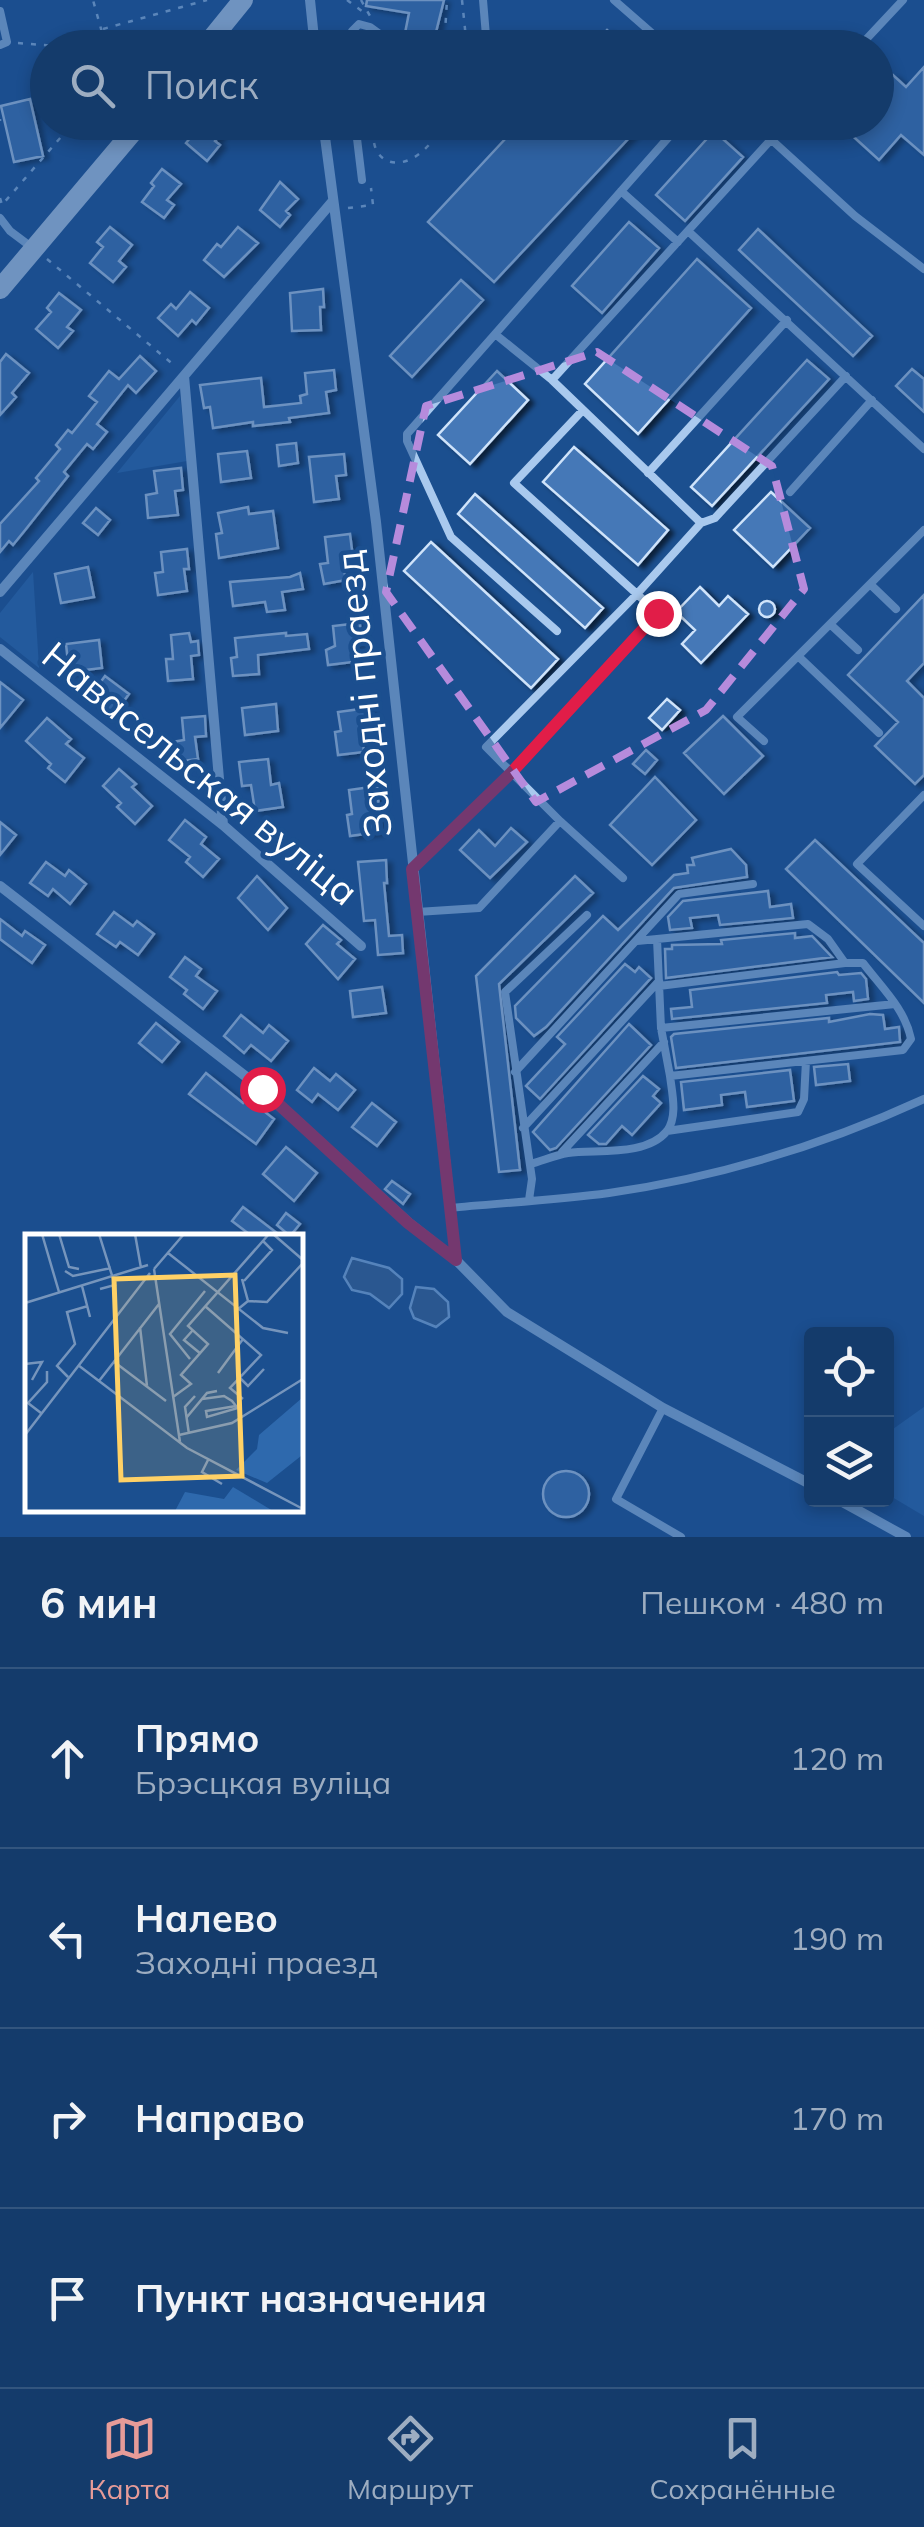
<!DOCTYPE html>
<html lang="ru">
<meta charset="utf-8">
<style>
:root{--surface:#143b6b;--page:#1d4271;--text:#f1f3f6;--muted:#9dadc1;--line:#33557e;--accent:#e69b98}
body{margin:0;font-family:Mulish,sans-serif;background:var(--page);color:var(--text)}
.controls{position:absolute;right:30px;bottom:30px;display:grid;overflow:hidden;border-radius:10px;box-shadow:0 5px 15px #0003}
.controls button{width:90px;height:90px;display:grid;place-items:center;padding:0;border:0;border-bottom:2px solid var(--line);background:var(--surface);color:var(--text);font:50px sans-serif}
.stop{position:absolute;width:30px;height:30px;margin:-22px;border:8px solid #e11d48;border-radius:50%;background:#fff}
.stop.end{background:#e11d48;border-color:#fff;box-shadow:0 2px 10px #0008}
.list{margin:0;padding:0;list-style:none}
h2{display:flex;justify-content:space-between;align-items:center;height:130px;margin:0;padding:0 40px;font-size:42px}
h2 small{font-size:32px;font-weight:400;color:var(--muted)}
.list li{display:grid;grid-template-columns:65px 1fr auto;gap:30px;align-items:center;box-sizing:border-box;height:180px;padding:0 40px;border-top:2px solid var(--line)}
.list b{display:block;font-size:38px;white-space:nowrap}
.list p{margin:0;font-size:32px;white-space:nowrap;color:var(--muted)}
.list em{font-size:32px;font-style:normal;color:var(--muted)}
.icon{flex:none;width:55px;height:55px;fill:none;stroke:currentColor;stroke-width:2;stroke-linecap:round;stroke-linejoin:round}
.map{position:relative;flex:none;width:924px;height:1537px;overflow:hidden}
.search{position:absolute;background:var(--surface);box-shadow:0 5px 15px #0003;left:30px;right:30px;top:30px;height:110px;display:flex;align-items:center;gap:25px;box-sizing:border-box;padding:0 35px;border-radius:55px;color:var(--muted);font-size:38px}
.sheet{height:850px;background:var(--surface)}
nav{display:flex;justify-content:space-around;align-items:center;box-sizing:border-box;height:140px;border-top:2px solid var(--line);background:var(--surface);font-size:28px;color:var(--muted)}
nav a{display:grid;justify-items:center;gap:5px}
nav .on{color:var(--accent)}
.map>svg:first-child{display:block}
.green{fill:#2e69ad}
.water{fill:#3c6290;stroke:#9cc4f0;stroke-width:2.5}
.building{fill:#4478b7;stroke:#cfe3fa;stroke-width:2.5;filter:url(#shadow)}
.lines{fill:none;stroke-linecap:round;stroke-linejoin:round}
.path{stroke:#a9c9ee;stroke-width:2.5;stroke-dasharray:5 8;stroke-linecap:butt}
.lane{stroke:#a9c9ee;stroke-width:8}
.street{stroke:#a9c9ee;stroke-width:10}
.secondary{stroke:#d6e6fa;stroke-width:20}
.route{stroke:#e11d48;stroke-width:12}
.marked{fill:none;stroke:#b68bdc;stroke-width:8;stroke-dasharray:20 12;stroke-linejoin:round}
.labels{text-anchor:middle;stroke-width:9;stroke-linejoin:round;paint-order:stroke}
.street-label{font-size:38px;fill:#fff;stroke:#1b4f8f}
.inset-road{fill:none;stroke:#7695bc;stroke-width:2.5}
.view{fill:#ffd166;fill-opacity:0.15;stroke:#ffd166;stroke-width:5}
.inset-edge{fill:none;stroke:#fff;stroke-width:5}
</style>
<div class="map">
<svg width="924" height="1537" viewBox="0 0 924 1537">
<defs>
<filter id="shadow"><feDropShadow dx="5.5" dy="3" stdDeviation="2.5" flood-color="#0009"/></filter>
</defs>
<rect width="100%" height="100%" fill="#1b4f8f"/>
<path class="green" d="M180,396L187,461L117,473Z
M33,572L39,668L0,637V613Z
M924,1407V1516L887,1494L886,1434Z"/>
<path class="water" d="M352,1258L389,1268L402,1279V1294L389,1308L370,1294L352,1290L344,1277Z
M416,1287L434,1289L448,1302L449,1317L436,1327L414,1318L410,1308Z"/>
<path class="building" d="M367,0H444L432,48H402L409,13L366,6Z
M607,30L626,48H590Z
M924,67V155L901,135L879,160L845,129L850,122H876V94L893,75L906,87Z
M30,99L43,156L14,162L1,106Z
M203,122H230L215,141L220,145L207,161L186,143Z
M521,122H644L494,282L428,222Z
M714,131L743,157L685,221L656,195Z
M162,169L181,184L167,200L174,205L164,218L142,202L154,186L151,183Z
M280,182L298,199L286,211L290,215L280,227L260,210Z
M629,222L659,248L602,313L572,286Z
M110,227L132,245L119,261L126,267L113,282L90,263L103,247L97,242Z
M238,227L258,243L224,277L204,260L217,244L221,247Z
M758,229L872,336L853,356L739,250Z
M697,259L751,308L638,434L585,384Z
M461,280L483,300L412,377L390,356Z
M323,289L324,307H320L321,330L292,331L290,293Z
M190,292L209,308L196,324L192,320L178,336L158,318L171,304L176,309Z
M59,293L81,310L67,327L73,331L58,348L36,329L51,312L47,308Z
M6,354L29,373L12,393L16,397L0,415V362Z
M140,356L156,371L136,393L128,385L97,424L107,432L93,449L87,444L64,472L68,476L26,529L13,545L9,541L0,552V524L39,481L36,478L60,449L56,445L68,430L72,433L97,402L89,396L109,371L119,379Z
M807,360L829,379L712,506L691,487Z
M912,369L924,379V412L896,386Z
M334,370L336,390L326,392L329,413L289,418L290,422L253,426V422L213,428L210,407L204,408L200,385L261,378L264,407L301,403L300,396L307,394L305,373Z
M497,371L528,400L470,464L438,435Z
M296,443L298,463L279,466L277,445Z
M574,447L668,530L638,565L543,482Z
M247,451L251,478L221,482L218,454Z
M344,454L346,475L336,476L339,499L314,502L309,457Z
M181,468L183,490L175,491L178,515L148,518L146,495L157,493L154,471Z
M771,492L810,528L773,567L734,530Z
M475,494L603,608L585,628L458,514Z
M248,507L249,514L273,511L278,548L219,558L216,534L222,533L218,513Z
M96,508L110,520L98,535L83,523Z
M350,534L353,558L342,559L346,580L324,584L320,564L328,563L325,537Z
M431,542L558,659L531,688L404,571Z
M187,549L189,569H184L187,591L158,595L155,573L163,572L161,552Z
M88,567L94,597L61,603L55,574Z
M300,573L303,589L282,592L285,610L267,612L265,602L233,606L230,582L290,577Z
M700,587L719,606L728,596L748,614L701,663L682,644L695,630L676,612Z
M924,595V663L907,681L924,698V775L915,784L875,746L898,722L848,675Z
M759 609a8 8 0 1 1 16 0a8 8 0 1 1-16 0Z
M360,623L361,643L351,644L353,662L328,665L326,650L335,646L333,626Z
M189,633L191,642L198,641L199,655L191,656L193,679L168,681L166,659H173L171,635Z
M286,633V636L307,634L309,649L258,655L259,674L233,676L231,658L237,657L235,638Z
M99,640L102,668L69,672L66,644Z
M105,676L129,694L113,716L89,698Z
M0,682L23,700L0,728Z
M667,699L680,710L662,730L649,718Z
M276,704L278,731L245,735L242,708Z
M368,708L371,725L361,727L364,752L338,755L335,732L341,731L338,712Z
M205,716L206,736L195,737L198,759L175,762L172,742L184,740L182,718Z
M723,716L763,756L724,794L684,753Z
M47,718L71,739L66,744L84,758L65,782L48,768L51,764L26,741Z
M646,750L657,760L645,774L633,764Z
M268,759L271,785L279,783L283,807L255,811L251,785L242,786L239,762Z
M119,769L136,784L132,787L152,806L135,824L117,807L121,803L103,786Z
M655,777L696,820L652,865L610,825Z
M378,786L379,832L350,836L347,815L352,814L349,790Z
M185,820L206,837L201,844L219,859L203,877L186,862L190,857L169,840Z
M0,822L16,835L0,855Z
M511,828L527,842L490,878L460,850L479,830L495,846Z
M815,840L924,943V1003L786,869Z
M731,849L746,865L747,877L674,888L546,1027L534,1036L516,1018L515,1006L603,916L618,930L674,875L688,873L687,865H694L692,858Z
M386,860L387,883H384L389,936L402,935L403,953L378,955L375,920L364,921L358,862Z
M46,862L65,876L69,870L86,884L70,904L53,889L48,896L30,883Z
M257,876L287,908L268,930L238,898Z
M575,876L593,893L499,984L520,1170L499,1172L476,976Z
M768,891L770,907L791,904L793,918L720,925L718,915L690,918L692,928L670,930L668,917L683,901Z
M114,912L133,926L137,921L154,934L138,955L120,942L116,947L97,934Z
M0,919L22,936L25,931L45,945L32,963L0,939Z
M323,925L341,940L337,944L355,959L338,979L306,944Z
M795,933V938L812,936L832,957L666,978L665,949H672V945L722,944L721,940Z
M185,957L201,969L196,976L217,991L203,1009L184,994L187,990L170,977Z
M625,964L635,972L639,967L651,978L540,1099L526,1086L565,1044L557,1037Z
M837,972L839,975L861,973L866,979L868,999L854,1001L853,992L826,995L827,1003L672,1019L671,1009L692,1007L690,990Z
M382,987L386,1013L353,1017L350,991Z
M870,1014L883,1015L885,1029L899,1027L900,1042L676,1068L671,1037L674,1034L829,1018V1022Z
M241,1015L263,1033L269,1025L288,1041L271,1061L251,1045L244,1053L224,1036Z
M156,1023L179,1042L162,1062L139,1043Z
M629,1024L651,1045L556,1148L550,1150L533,1132Z
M848,1064L850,1081L816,1085L814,1067Z
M314,1068L330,1081L336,1074L355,1090L338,1110L318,1094L312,1102L297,1090Z
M790,1070L794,1101L747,1107L745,1092L721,1095L722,1105L684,1110L681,1082Z
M206,1073L243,1103L247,1098L274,1119L256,1144L189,1094Z
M643,1076L659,1089L653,1096L661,1103L632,1135L622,1126L606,1144H599L588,1135Z
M372,1103L396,1122L377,1146L352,1127Z
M286,1147L317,1173L294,1201L263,1174Z
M392,1181L410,1194L403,1204L385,1189Z
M243,1207L282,1237H253L232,1221Z
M286,1213L300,1224L290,1236L277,1225Z
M543 1494a23 23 0 1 1 46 0a23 23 0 1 1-46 0Z"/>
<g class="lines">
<path class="path" d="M347,0L366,14
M361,0L370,16
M462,0L467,48
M103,29L207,0
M104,38L106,48
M18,43L56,46L103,36L93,0
M440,48L445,33L447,0
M0,119V121
M369,122L374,130L386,133L403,122
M374,130C370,155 389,171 413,158C426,151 438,135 445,122
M0,198L2,205L74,122
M348,208L373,205L371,188
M47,259L175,366"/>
<path class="lane" d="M483,0L487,48
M614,0L669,48
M0,11L7,42L0,45
M352,48V31L359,24L370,27L388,40L383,48
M858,48L903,0
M355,122L362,180
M752,122L855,216L924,269
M621,191L678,242
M0,218L10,231L34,249
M688,231L924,449
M495,334L552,380
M648,473L787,320
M790,492L872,400
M701,523L715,518L846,376
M870,584L896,609
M830,624L858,650
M557,631L451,537L407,441V434L682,122
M798,656L879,733
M764,741L737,717L924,530
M924,795L857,864L924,926
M560,821L623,878
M412,869L511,773L658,613L514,483L583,410
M417,912L479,908L560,821L486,747L637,594L701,523L552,380L787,122
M657,939L661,1028
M637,941L808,924L828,939L845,963H863C882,988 905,1009 911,1039L903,1050L670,1076L661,1028L895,1004
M659,986L845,963
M515,1072L679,894L753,884
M523,1128L659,981
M667,1131L798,1112L804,1099L806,1061
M562,1152L664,1042
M530,1164C542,1161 555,1155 568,1153C596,1149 646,1157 667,1131C678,1116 672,1093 670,1076
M529,1200L532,1179L505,992L587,915
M449,1208C502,1203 556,1200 609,1193C718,1177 824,1145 924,1099
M663,1408L616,1499L681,1537"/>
<path class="street" d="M310,0L315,48
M323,122L376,522L456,1260
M184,376L223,825
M0,592L332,202
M0,649L223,825L361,946
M0,886L262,1089L409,1223L456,1260L507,1312L663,1408L812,1485
M839,1500L906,1537"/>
<path class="secondary" d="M204,48L243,0
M0,289L141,122"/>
</g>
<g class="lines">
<path class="route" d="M262,1089L408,1223L456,1260L412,869L511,773L658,613"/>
</g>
<path d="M0 0H924V1537H0ZM597,352L772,466L804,589L706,710L536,802L386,592L426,406Z" fill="#1b4f8f" fill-opacity=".55" fill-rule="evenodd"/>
<path class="marked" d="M597,352L772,466L804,589L706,710L536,802L386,592L426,406Z"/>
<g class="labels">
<g class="street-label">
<text transform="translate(364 694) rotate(-96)" y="13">Заходні праезд</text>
<text transform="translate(200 774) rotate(39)" y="13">Навасельская вуліца</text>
</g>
</g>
<g transform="translate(25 1234)">
<rect width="278" height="278" fill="#1b4f8f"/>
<path d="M277,164L276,222L242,249L211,236L232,215L234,201ZM208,253L248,277H150L160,258L199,265Z" fill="#2e69ad"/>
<path class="inset-road" d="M17,0L34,58M34,0L44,33L54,35M74,0L90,51L75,55M110,0L116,34M248,0L278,26M143,19L238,94L263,99M129,35L155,208M129,35L159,0M40,37L48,42L86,34M219,47L247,16L238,7M57,52L65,83M223,67L242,68L278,29M0,69L123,31M180,72L236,121L205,154L218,165M212,76L223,67L217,45M115,93L122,152M168,96L159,106L176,120M165,125L145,100L180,57M88,127L141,167M0,130L17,128L7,146M53,131L162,214L278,275M193,139L218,105M43,143L32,132L50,110L42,78L63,72M215,144L223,152L239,135M74,147L134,70M148,163L166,150L156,141L183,110L163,92L244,0M177,165L199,162L207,167L211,172L213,174L182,183L181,177L211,172M16,179L3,169L22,148V137M162,183L182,159L192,157M164,200L160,173L170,162M0,201L125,39M154,201L207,189L278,145M183,226L177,238L197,250"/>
<path class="view" d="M210,41L217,242L96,246L89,45Z"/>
<rect width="278" height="278" class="inset-edge"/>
</g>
</svg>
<div class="controls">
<button><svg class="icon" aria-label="locate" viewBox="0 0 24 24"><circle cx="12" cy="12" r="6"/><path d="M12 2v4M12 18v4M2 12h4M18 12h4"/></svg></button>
<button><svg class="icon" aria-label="layers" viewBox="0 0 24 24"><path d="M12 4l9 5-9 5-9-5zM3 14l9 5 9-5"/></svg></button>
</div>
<div class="stop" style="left:262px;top:1089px"></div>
<div class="stop end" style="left:658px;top:613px"></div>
<div class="search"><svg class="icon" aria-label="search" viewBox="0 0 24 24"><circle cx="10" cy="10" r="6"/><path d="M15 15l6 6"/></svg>Поиск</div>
</div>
<section class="sheet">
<h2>6 мин<small>Пешком · 480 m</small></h2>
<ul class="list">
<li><svg class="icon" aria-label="ahead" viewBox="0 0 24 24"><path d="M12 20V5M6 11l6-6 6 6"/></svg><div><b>Прямо</b><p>Брэсцкая вуліца</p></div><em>120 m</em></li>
<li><svg class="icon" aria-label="left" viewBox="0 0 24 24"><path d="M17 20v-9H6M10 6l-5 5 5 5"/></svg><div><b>Налево</b><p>Заходні праезд</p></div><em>190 m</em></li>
<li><svg class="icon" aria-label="right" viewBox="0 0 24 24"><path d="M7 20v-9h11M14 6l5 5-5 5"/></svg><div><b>Направо</b></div><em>170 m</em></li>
<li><svg class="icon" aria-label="arrive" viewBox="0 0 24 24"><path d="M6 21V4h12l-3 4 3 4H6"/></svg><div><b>Пункт назначения</b></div></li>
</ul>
</section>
<nav>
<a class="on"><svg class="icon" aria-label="map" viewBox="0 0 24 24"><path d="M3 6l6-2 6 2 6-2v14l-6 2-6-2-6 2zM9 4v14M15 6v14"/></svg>Карта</a>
<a><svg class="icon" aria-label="directions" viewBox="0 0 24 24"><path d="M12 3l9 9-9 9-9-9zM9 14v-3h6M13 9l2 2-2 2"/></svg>Маршрут</a>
<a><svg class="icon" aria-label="saved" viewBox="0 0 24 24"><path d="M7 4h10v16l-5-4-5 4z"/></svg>Сохранённые</a>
</nav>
